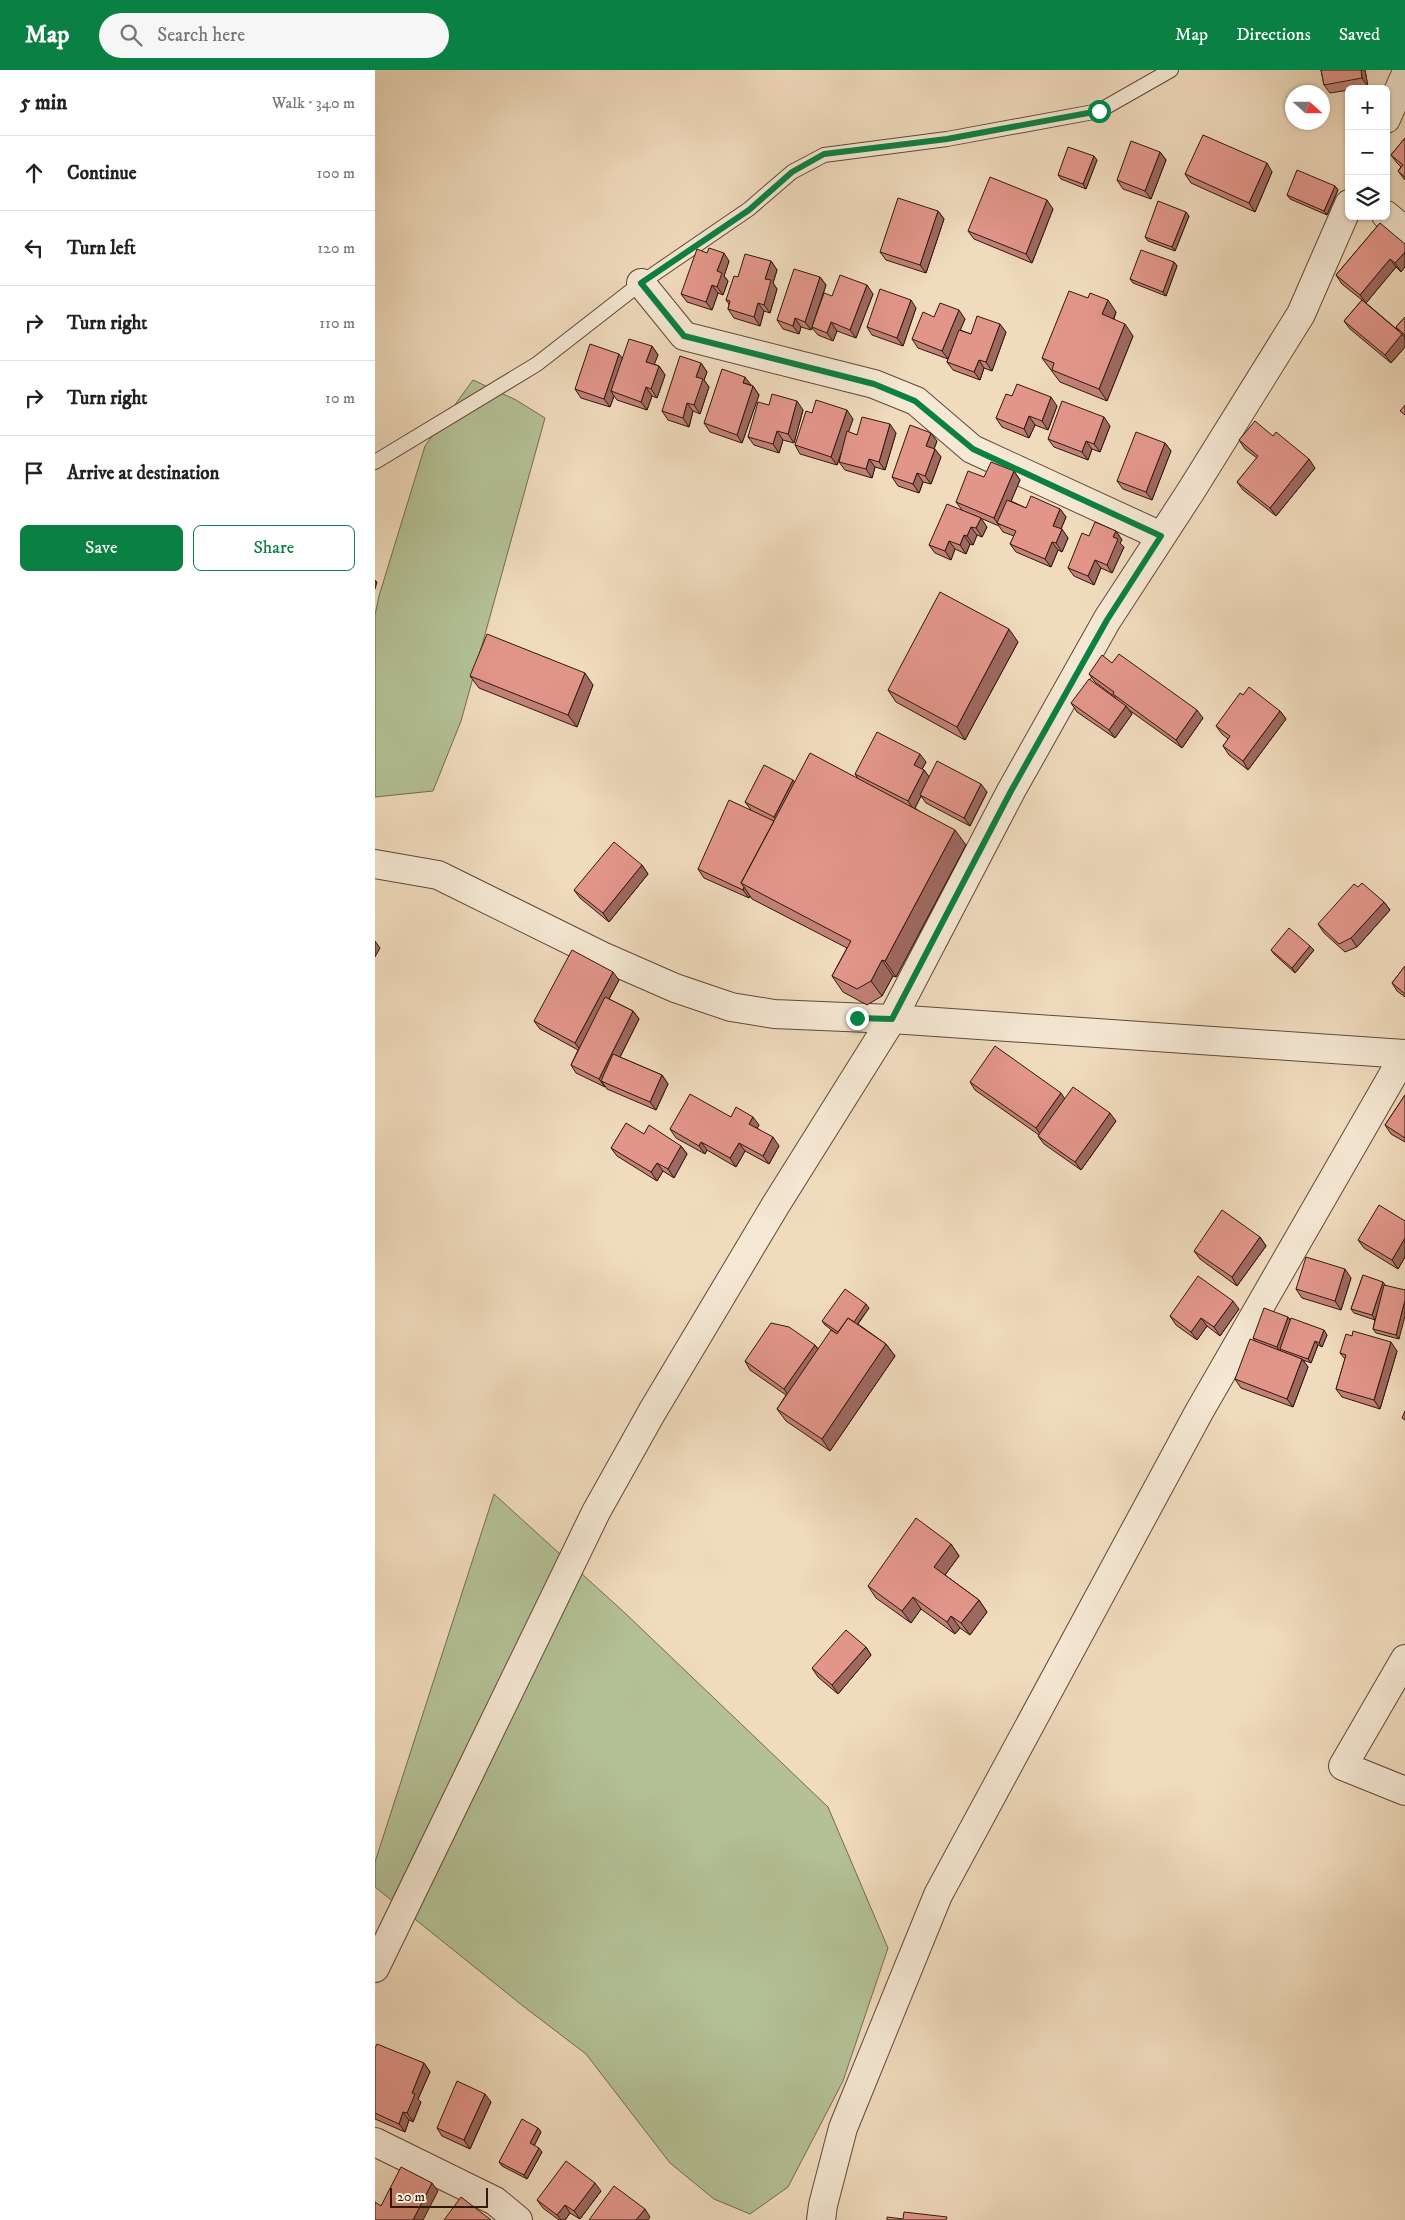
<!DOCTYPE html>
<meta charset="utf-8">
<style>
:root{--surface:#fff;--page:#f6f6f6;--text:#222;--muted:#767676;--line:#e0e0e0;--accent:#0b8043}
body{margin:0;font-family:"IM FELL DW Pica",serif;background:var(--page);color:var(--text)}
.controls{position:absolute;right:15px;top:15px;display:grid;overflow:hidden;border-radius:8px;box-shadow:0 1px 4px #0004}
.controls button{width:45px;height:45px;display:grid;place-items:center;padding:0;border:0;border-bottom:1px solid var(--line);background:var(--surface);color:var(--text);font:25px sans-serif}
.compass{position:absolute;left:910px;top:15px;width:45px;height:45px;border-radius:50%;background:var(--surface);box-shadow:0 1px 4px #0004;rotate:111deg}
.scale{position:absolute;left:15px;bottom:12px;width:98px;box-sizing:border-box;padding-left:5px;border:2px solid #31170c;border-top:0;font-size:14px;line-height:18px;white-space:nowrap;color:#31170c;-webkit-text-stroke:4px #f5e8d4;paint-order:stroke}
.stop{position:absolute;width:15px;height:15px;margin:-11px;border:4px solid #0b8043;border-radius:50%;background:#fff}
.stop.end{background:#0b8043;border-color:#fff;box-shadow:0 1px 5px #0008}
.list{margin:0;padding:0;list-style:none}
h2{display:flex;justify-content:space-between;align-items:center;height:65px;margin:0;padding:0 20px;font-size:21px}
h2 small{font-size:16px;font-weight:400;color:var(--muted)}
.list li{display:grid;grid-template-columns:32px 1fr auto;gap:15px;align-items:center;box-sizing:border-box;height:75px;padding:0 20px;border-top:1px solid var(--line)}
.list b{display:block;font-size:19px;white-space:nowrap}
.list em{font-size:16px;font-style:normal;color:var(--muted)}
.actions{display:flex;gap:10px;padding:15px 20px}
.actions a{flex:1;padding:11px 0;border:1px solid var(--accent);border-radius:8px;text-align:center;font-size:18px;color:var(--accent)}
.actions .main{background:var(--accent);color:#fff}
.icon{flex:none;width:28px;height:28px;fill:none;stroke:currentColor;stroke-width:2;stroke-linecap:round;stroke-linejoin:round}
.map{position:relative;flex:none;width:1030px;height:2150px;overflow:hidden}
header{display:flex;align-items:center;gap:30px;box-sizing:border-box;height:70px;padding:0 25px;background:var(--accent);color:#fff}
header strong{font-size:24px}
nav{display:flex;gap:28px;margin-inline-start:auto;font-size:18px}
.search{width:350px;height:45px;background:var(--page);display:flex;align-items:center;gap:12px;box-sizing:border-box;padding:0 18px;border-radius:28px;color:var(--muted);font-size:19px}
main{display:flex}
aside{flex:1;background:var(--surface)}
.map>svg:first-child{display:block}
.green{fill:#b4c196;stroke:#726c51}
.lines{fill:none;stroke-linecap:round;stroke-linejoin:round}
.service-casing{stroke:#614838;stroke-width:16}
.minor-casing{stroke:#614838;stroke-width:30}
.tertiary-casing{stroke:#614838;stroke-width:30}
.service{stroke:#f5e8d4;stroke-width:14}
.minor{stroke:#f5e8d4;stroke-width:28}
.tertiary{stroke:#f5e8d4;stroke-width:28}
.wall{fill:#c28177;stroke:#31170c}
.shaded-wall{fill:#9e6961;stroke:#31170c}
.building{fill:#e2968a;stroke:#31170c}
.route{stroke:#0b8043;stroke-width:6}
</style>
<header>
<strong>Map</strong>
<div class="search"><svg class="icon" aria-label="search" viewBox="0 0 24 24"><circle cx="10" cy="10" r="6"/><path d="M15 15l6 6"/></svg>Search here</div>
<nav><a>Map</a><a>Directions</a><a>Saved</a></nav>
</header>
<main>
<aside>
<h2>5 min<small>Walk · 340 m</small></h2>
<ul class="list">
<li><svg class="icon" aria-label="ahead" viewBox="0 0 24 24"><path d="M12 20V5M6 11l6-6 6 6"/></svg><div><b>Continue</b></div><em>100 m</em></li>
<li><svg class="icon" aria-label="left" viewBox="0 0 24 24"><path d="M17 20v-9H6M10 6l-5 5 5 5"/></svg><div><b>Turn left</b></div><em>120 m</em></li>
<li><svg class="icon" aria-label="right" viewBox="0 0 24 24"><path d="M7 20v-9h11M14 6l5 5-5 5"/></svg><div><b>Turn right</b></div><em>110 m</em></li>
<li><svg class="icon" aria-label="right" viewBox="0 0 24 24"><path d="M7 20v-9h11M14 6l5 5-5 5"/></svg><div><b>Turn right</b></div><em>10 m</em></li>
<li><svg class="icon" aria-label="arrive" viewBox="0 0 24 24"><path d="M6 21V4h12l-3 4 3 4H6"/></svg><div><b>Arrive at destination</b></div></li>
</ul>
<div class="actions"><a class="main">Save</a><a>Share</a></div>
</aside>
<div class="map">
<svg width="1030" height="2150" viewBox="0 0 1030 2150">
<rect width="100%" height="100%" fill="#f0dbbd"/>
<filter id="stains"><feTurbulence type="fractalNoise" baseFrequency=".004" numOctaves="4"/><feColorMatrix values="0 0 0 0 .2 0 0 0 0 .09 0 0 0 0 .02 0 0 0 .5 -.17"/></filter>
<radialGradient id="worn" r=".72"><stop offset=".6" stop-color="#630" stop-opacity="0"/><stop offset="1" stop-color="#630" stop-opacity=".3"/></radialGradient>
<path class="green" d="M98,310L141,330L170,348L86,651L58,721L0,727V545L4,526L50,376Z
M119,1424L251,1544L453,1737L513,1878L468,2011L413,2117L375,2144L339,2129L295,2093L211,1984L148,1936L0,1817V1792Z"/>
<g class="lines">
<g class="service-casing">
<path id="service" d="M0,392L162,294L266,213L374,139L417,102L449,85L572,69L724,41L796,0"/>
</g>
<g class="minor-casing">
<path id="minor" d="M1011,145L1030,161
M266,213L309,266L499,314L541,331L597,379L786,466
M0,794L63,805L227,886L300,918L356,937L399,944L517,949L1030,984
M1030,1589L968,1696L1030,1721
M0,2072L120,2131L143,2150
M446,2150L448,2135L468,2058L563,1825L824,1342L1030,984"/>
</g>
<g class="tertiary-casing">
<path id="tertiary" d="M1011,49L1030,6
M0,1898L221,1442L277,1342L400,1136L517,949L636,721L732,550L816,421L926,244L974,134"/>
</g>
<use href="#service" class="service"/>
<use href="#minor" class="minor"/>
<use href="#tertiary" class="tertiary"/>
</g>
<path class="wall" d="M946,0H990L993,17L982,19H974V20L955,23L949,15Z
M1030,68V110L1023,101L1026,97L1022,93L1016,85Z
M785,82L791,90L776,129L748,119L742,110Z
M722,90L711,119L686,109L683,105Z
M897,102L880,142L816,113L810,104Z
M960,116L963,120L952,145L915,129L912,125Z
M678,139L657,193L599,169L593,161Z
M563,141L569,149L551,203L511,190L505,182Z
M814,146L800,181L773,171L770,167Z
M1005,153L1026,202L1021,197L991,233L1024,261L1021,257L1030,247V277L1016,293L975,259L969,251L987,230L967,214L961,205Z
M354,191L349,206L353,211L348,225L343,223L337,240L312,232L306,224Z
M396,191L402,200L398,213L402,219L395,243L389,241L385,256L359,248L353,239L354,234L351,230L363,207Z
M799,192L802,196L791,226L758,213L755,209Z
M445,207L451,215L442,244L457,226L498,224L481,268L462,261L458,271L443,265L437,258L436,260L426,257L424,264L408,259L402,250Z
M541,238L528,276L497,265L492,257Z
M741,242L739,249L758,266L732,331L685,312L667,288Z
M559,247L590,249L585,260L596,264L631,262L617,301L609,298L605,310L578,300L572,292L573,289L543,278L537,269Z
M277,276L283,285L279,294L284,296L290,305L282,328L277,326L272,340L242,330L239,326L235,337L206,328L200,319L247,288Z
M326,293L332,302L329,310L334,317L325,344L318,341L314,357L293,350L287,341Z
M376,315L378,316L384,325L367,373L335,362L329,353Z
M637,326L682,336L673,360L660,355L654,368L627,357L621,348Z
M394,335L428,340L419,373L408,370L404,383L379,375L373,367Z
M437,343L478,349L473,362L482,365L521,363L510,400L500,397L497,408L470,400L464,392L465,387L462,395L425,384L420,375Z
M735,356L725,382L717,379L713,390L679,377L673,369Z
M898,366L940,398L901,446L868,420L862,412L882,388L870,379L864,370Z
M562,371L559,379L566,387L556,414L548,412L544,423L523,416L517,407Z
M790,373L796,381L777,430L748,419L742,411Z
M639,401L645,410L636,431L651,438L685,439L691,447L686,459L693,468L687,482L683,480L676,497L641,482L635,474L639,466L628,462L624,456L596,444L612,457L607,467L602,465L598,475L595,474L591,484L580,479L576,490L560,483L554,475L587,440L581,432L609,407Z
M741,461L747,470L745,473L749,477L737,503L726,498L719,515L699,506L693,498L714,466Z
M643,572L590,670L521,632L513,620Z
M737,593L828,648L807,678L754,640L757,644L740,668L702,642L696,633L741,629L740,627L720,612L714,604Z
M95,606L218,615L202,657L104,618Z
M868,625L905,641L911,649L873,700L854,685L848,676L853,669L847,664L841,656Z
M551,692L547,699L549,700L554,707L612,722L595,756L551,733L546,726L540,738L591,775L521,907L518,906L507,926L492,935L468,922L457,906L472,878L377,829L375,826L374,828L329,808L323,799L376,740L370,732L420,712L483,709L480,704Z
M267,795L273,804L234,852L205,828L199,820Z
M983,817L1009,832L1015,840L982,877L970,882L949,863L943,854Z
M896,880H939L920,903L899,884Z
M1030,896V927L1022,921L1017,913Z
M244,910L234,929L258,941L264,949L245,987L287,1005L293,1014L281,1040L232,1019L230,1016V1017L201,1003L196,995L203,980L165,959L159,951Z
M595,1012L690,1029L741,1051L706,1100L669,1074L663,1066L664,1065L600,1020Z
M1030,1025V1072L1016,1064L1010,1055Z
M356,1047L384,1055L382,1058L404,1076L394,1094L370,1081L361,1097L332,1080L330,1084L301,1068L295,1059Z
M269,1064L306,1076L312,1084L299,1108L288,1101L282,1111L242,1086L236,1078Z
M1030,1151V1187L1023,1199L989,1178L983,1170Z
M885,1167L891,1176L862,1216L825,1189L819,1181Z
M988,1205L1024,1269L1001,1263L998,1259L1000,1250L979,1243L976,1239Z
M976,1208L966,1240L927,1228L921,1219Z
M494,1238L483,1254L511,1274L520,1286L455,1381L411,1351L402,1339L411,1325L375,1300L370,1291L440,1275L443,1279L462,1264L450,1255L447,1251Z
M864,1239L845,1266L832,1256L822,1270L801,1255L795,1246Z
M913,1247L915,1250L952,1265L947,1277L943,1275L936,1293L928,1290L933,1297L918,1337L866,1318L860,1309L880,1271L878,1268Z
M1022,1281L1005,1339L967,1327L961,1319L970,1289L965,1283Z
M576,1474L584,1486L570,1505L604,1530L612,1542L595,1565L585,1558L580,1564L546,1539L536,1553L501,1528L493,1516Z
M491,1577L496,1585L463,1624L443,1607L437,1598Z
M0,1978L49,1993L55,2002L43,2029L46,2032L38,2052L34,2050L30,2062L0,2049Z
M116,2032L95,2079L67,2066L62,2058Z
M163,2058L166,2062L159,2076L167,2082L152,2109L127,2096L124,2092Z
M226,2121L205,2149L195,2143L190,2150H184L168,2138L162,2130Z"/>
<path class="shaded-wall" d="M986,0H990L993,17L987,8Z
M785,82L791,90L776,129L770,121Z
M719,86L722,90L711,119L708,114Z
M892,93L897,102L880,142L874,133Z
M960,116L963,120L952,145L949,141Z
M672,130L678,139L657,193L651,184Z
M563,141L569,149L551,203L545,195Z
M811,142L814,146L800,181L797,177Z
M1030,182V197L1026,202L1020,193Z
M349,183L354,191L349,206L353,211L348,225L342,217V201Z
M1015,189L1021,197L991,233L985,225Z
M396,191L402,200L398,213L402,219L395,243L389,235L390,209Z
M799,192L802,196L791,226L788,222Z
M445,207L451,215L436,260L430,252Z
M337,215L343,223L337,240L331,232Z
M492,215L498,224L481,268L475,260Z
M536,230L541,238L528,276L522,268Z
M733,230L741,242L735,257L727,244Z
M383,233L389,241L385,256L379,247Z
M584,240L590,249L573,289L567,281Z
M420,248L426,257L424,264L418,256Z
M456,252L462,261L458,271L452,263Z
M625,254L631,262L617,301L611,292Z
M750,254L758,266L732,331L724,319Z
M1027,264L1030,268V277L1016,293L1010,285Z
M277,276L283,285L277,300L271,292Z
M244,284L250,292L236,321L239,326L235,337L229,329Z
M604,290L609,298L605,310L599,302Z
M326,293L332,302L329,310L334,317L325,344L319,335L321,307Z
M284,296L290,305L282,328L276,319Z
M370,307L376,315L368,313Z
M378,316L384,325L367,373L362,365Z
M271,317L277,326L272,340L266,332Z
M676,327L682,336L673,360L667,351Z
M422,331L428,340L419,373L413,364Z
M312,333L318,341L314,357L308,348Z
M472,340L478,349L462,395L456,387Z
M654,346L660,355L654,368L649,359Z
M729,347L735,356L725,382L719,374Z
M515,354L521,363L510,400L504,392Z
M402,361L408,370L404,383L398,374Z
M556,363L562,371L557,384L551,376Z
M711,371L717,379L713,390L707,382Z
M790,373L796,381L777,430L771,422Z
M560,379L566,387L556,414L550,406Z
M494,389L500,397L497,408L491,399Z
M934,389L940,398L901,446L895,438Z
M639,401L645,410L626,455L623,454L619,448Z
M542,403L548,412L544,423L538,414Z
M685,439L691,447L684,464L678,456Z
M606,448L612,457L607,467L601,458Z
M596,457L602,465L598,475L592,466Z
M687,459L693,468L687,482L681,473Z
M741,461L747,470L745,473L749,477L737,503L732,495L738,467Z
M589,465L595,474L591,484L585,475Z
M574,471L580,479L576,490L570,481Z
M677,472L683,480L676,497L670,489Z
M720,490L726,498L719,515L713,506Z
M0,510L2,512L0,519Z
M634,559L643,572L590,670L582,657Z
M210,603L218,615L202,657L193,645Z
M751,636L757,644L740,668L734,660Z
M822,640L828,648L807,678L801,670Z
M905,641L911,649L873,700L868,691Z
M545,684L551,692L545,703L539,695Z
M549,700L555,708L545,725L546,726L539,740L533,731Z
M418,710L424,718L405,755L399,747Z
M606,714L612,722L595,756L589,748Z
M580,760L591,775L521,907L510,891Z
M267,795L273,804L234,852L228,843Z
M369,817L375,826L374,828L368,820Z
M1009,832L1015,840L982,877L976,868Z
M0,871L5,878L0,887Z
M935,876L939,880L920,903L917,898Z
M507,890L518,906L507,926L496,911Z
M238,902L244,910L206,981L200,973Z
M258,941L264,949L232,1013L226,1011L230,1016V1017L224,1009Z
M287,1005L293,1014L281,1040L275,1032Z
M686,1023L692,1032L667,1067L661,1058Z
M735,1043L741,1051L706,1100L700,1092Z
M378,1047L384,1055L380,1062L374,1054Z
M398,1067L404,1076L394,1094L388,1086Z
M326,1072L332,1080L330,1084L324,1076Z
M364,1073L370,1081L361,1097L355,1088Z
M306,1076L312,1084L299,1108L293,1099Z
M282,1093L288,1101L282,1111L276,1102Z
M885,1167L891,1176L862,1216L857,1207Z
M1030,1168V1187L1023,1199L1017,1190Z
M970,1199L976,1208L966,1240L960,1231Z
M1008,1212L1011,1216L1000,1250L997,1245Z
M1030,1230V1246L1024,1269L1021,1265Z
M858,1231L864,1239L845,1266L839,1257Z
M491,1234L494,1238L471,1270L468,1266Z
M913,1247L916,1251L905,1282L902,1277Z
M826,1248L832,1256L822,1270L816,1262Z
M949,1260L952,1265L947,1277L944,1273Z
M940,1271L943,1275L936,1293L933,1289Z
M1016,1272L1022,1281L1005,1339L999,1330Z
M511,1274L520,1286L455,1381L447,1369Z
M440,1275L446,1284L415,1328L409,1319Z
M927,1289L933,1297L918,1337L912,1329Z
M576,1474L584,1486L567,1509L559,1497Z
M538,1527L546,1539L536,1553L527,1541Z
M604,1530L612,1542L595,1565L586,1553Z
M576,1546L585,1558L580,1564L572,1552Z
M491,1577L496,1585L463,1624L457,1615Z
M49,1993L55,2002L43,2029L46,2032L38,2052L32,2043L37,2023Z
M110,2024L116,2032L95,2079L89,2070Z
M28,2042L34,2050L30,2062L24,2054Z
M163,2058L166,2062L158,2078L155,2073Z
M164,2078L167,2082L152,2109L149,2105Z
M57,2113L63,2121L48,2150H38Z
M220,2113L226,2121L205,2149L199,2141Z
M190,2135L195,2143L190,2150H186L182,2145Z
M270,2139L275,2147L273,2150H261Z"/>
<path class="building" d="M946,0H986L987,8L949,15Z
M828,65L892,93L874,133L810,104Z
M1030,68V107L1023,101L1028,95L1016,85Z
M756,71L785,82L770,121L742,110Z
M693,77L719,86L708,114L683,105Z
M922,100L960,116L949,141L912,125Z
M615,107L672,130L651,184L593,161Z
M523,128L563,141L545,195L505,182Z
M783,131L811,142L797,177L770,167Z
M1005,153L1030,174V182L1020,193L1015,189L985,225L961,205Z
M334,178L349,183L342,201L347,203L342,217L337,215L331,232L306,224L322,179L332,183Z
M766,180L799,192L788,222L755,209Z
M370,184L396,191L390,209L396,210L389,235L383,233L379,247L353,239L355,231L351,230L359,206L363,207Z
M419,199L445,207L430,252L420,248L418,256L402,250Z
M465,205L492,215L475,260L456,252L452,263L437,257L449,223L457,226Z
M505,219L536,230L522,268L492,257Z
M694,221L713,228L715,223L733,230L727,244L750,254L724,319L677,300L679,293L667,288Z
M987,230L1027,264L1010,285L969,251Z
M565,233L584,240L567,281L537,269L548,242L559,247Z
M602,246L625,254L611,292L604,290L599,302L572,292L584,260L596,264Z
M1030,247V265L1021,257Z
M254,269L277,276L271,292L284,296L276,319L271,317L266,332L236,321Z
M215,274L244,284L229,329L200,319Z
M305,286L326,293L321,307L328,309L319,335L312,333L308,348L287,341Z
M347,299L370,307L368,313L378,316L362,365L329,353Z
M642,314L676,327L667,351L654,346L649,359L621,348L631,324L637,326Z
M397,324L422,331L413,364L402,361L398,374L373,367L383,332L394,335Z
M441,330L472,340L456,387L420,375L431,341L437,343Z
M687,331L729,347L719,374L711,371L707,382L673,369Z
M1030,335V345L1025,341Z
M487,347L515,354L504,392L494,389L491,399L464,392L472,361L482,365Z
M880,351L898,366L901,362L934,389L895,438L862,412L883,386L864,370Z
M535,355L556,363L551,376L560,379L550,406L542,403L538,414L517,407Z
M761,362L790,373L771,422L742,411Z
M616,392L639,401L619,448L581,432L593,401L609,407Z
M656,426L685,439L678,456L687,459L681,473L677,472L670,489L635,474L641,461L622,453L632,430L651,438Z
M572,434L606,448L601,458L596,457L592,466L589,465L585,475L574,471L570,481L554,475Z
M720,452L741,461L738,467L743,469L732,495L720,490L713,506L693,498L707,463L714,466Z
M565,522L634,559L582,657L513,620Z
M112,564L210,603L193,645L95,606Z
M744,584L822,640L801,670L738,624L739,622L714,604L727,585L737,593Z
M714,609L751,636L734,660L696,633Z
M874,617L905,641L868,691L848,676L855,666L841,656L865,623L868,625Z
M502,662L545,684L539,695L549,700L533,731L480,704Z
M435,683L580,760L510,891L507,890L496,911L482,919L457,906L476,871L366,813Z
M562,691L606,714L589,748L545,725Z
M389,695L418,710L399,747L370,732Z
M354,730L399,751L366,813L369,817L368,820L323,799Z
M239,772L267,795L228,843L199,820Z
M987,813L1009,832L976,868L964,874L943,854L979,814L983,817Z
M914,858L935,876L917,898L896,880Z
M197,880L238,902L200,973L159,951Z
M1030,896V924L1017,913Z
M230,927L258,941L224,1009L196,995Z
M620,976L686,1023L661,1058L595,1012Z
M238,984L287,1005L275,1032L226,1011Z
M698,1017L735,1043L700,1092L663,1066Z
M315,1024L356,1047L361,1037L378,1047L374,1054L398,1067L388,1086L364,1073L355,1088L326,1072L324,1076L295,1059Z
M1030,1025V1068L1010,1055Z
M251,1053L269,1064L274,1055L306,1076L293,1099L282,1093L276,1102L236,1078Z
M1004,1135L1030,1151V1168L1017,1190L983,1170Z
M847,1140L885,1167L857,1207L819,1181Z
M931,1187L970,1199L960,1231L921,1219Z
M988,1205L1008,1212L997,1245L976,1239Z
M823,1206L858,1231L839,1257L826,1248L816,1262L795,1246Z
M1009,1215L1030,1220V1230L1021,1265L998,1259Z
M470,1219L491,1234L479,1252L473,1248L463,1262L447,1251Z
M889,1238L913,1247L902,1277L878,1268Z
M473,1248L511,1274L447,1369L402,1339L456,1260L462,1264Z
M916,1248L949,1260L944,1273L940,1271L933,1289L905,1279Z
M396,1253L414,1257L440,1275L409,1319L370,1291Z
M978,1261L1016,1272L999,1330L961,1319L971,1285L965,1283L971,1264L977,1266Z
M875,1269L927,1289L912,1329L860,1309Z
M1030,1341V1350L1027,1348Z
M541,1448L576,1474L559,1497L604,1530L586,1553L576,1546L572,1552L538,1527L527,1541L493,1516Z
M471,1560L491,1577L457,1615L437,1598Z
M2,1974L49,1993L37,2023L40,2024L32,2043L28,2042L24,2054L0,2043V1978Z
M82,2011L110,2024L89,2070L62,2058Z
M147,2049L163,2058L155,2073L164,2078L149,2105L124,2092Z
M191,2091L220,2113L199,2141L190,2135L182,2145L162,2130Z
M26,2097L57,2113L38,2150H0V2132L6,2136Z
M239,2116L270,2139L261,2150H214Z
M86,2127L116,2150H69Z
M529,2142L572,2147L571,2150H512V2147L528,2149Z"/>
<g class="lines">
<path class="route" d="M482,948L517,949L636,721L732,550L786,466L598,379L540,331L499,314L309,266L266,213L374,140L417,102L449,84L572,69L724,41"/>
</g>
<rect width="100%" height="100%" filter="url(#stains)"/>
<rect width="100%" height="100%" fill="url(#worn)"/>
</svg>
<div class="controls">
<button>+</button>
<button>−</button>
<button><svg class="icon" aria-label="layers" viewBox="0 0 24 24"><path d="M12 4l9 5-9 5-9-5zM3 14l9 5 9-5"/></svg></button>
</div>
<svg class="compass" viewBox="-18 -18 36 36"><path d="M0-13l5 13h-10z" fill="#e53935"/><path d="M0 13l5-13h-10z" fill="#767676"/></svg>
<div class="scale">20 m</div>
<div class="stop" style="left:724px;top:41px"></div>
<div class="stop end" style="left:482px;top:948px"></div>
</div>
</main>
